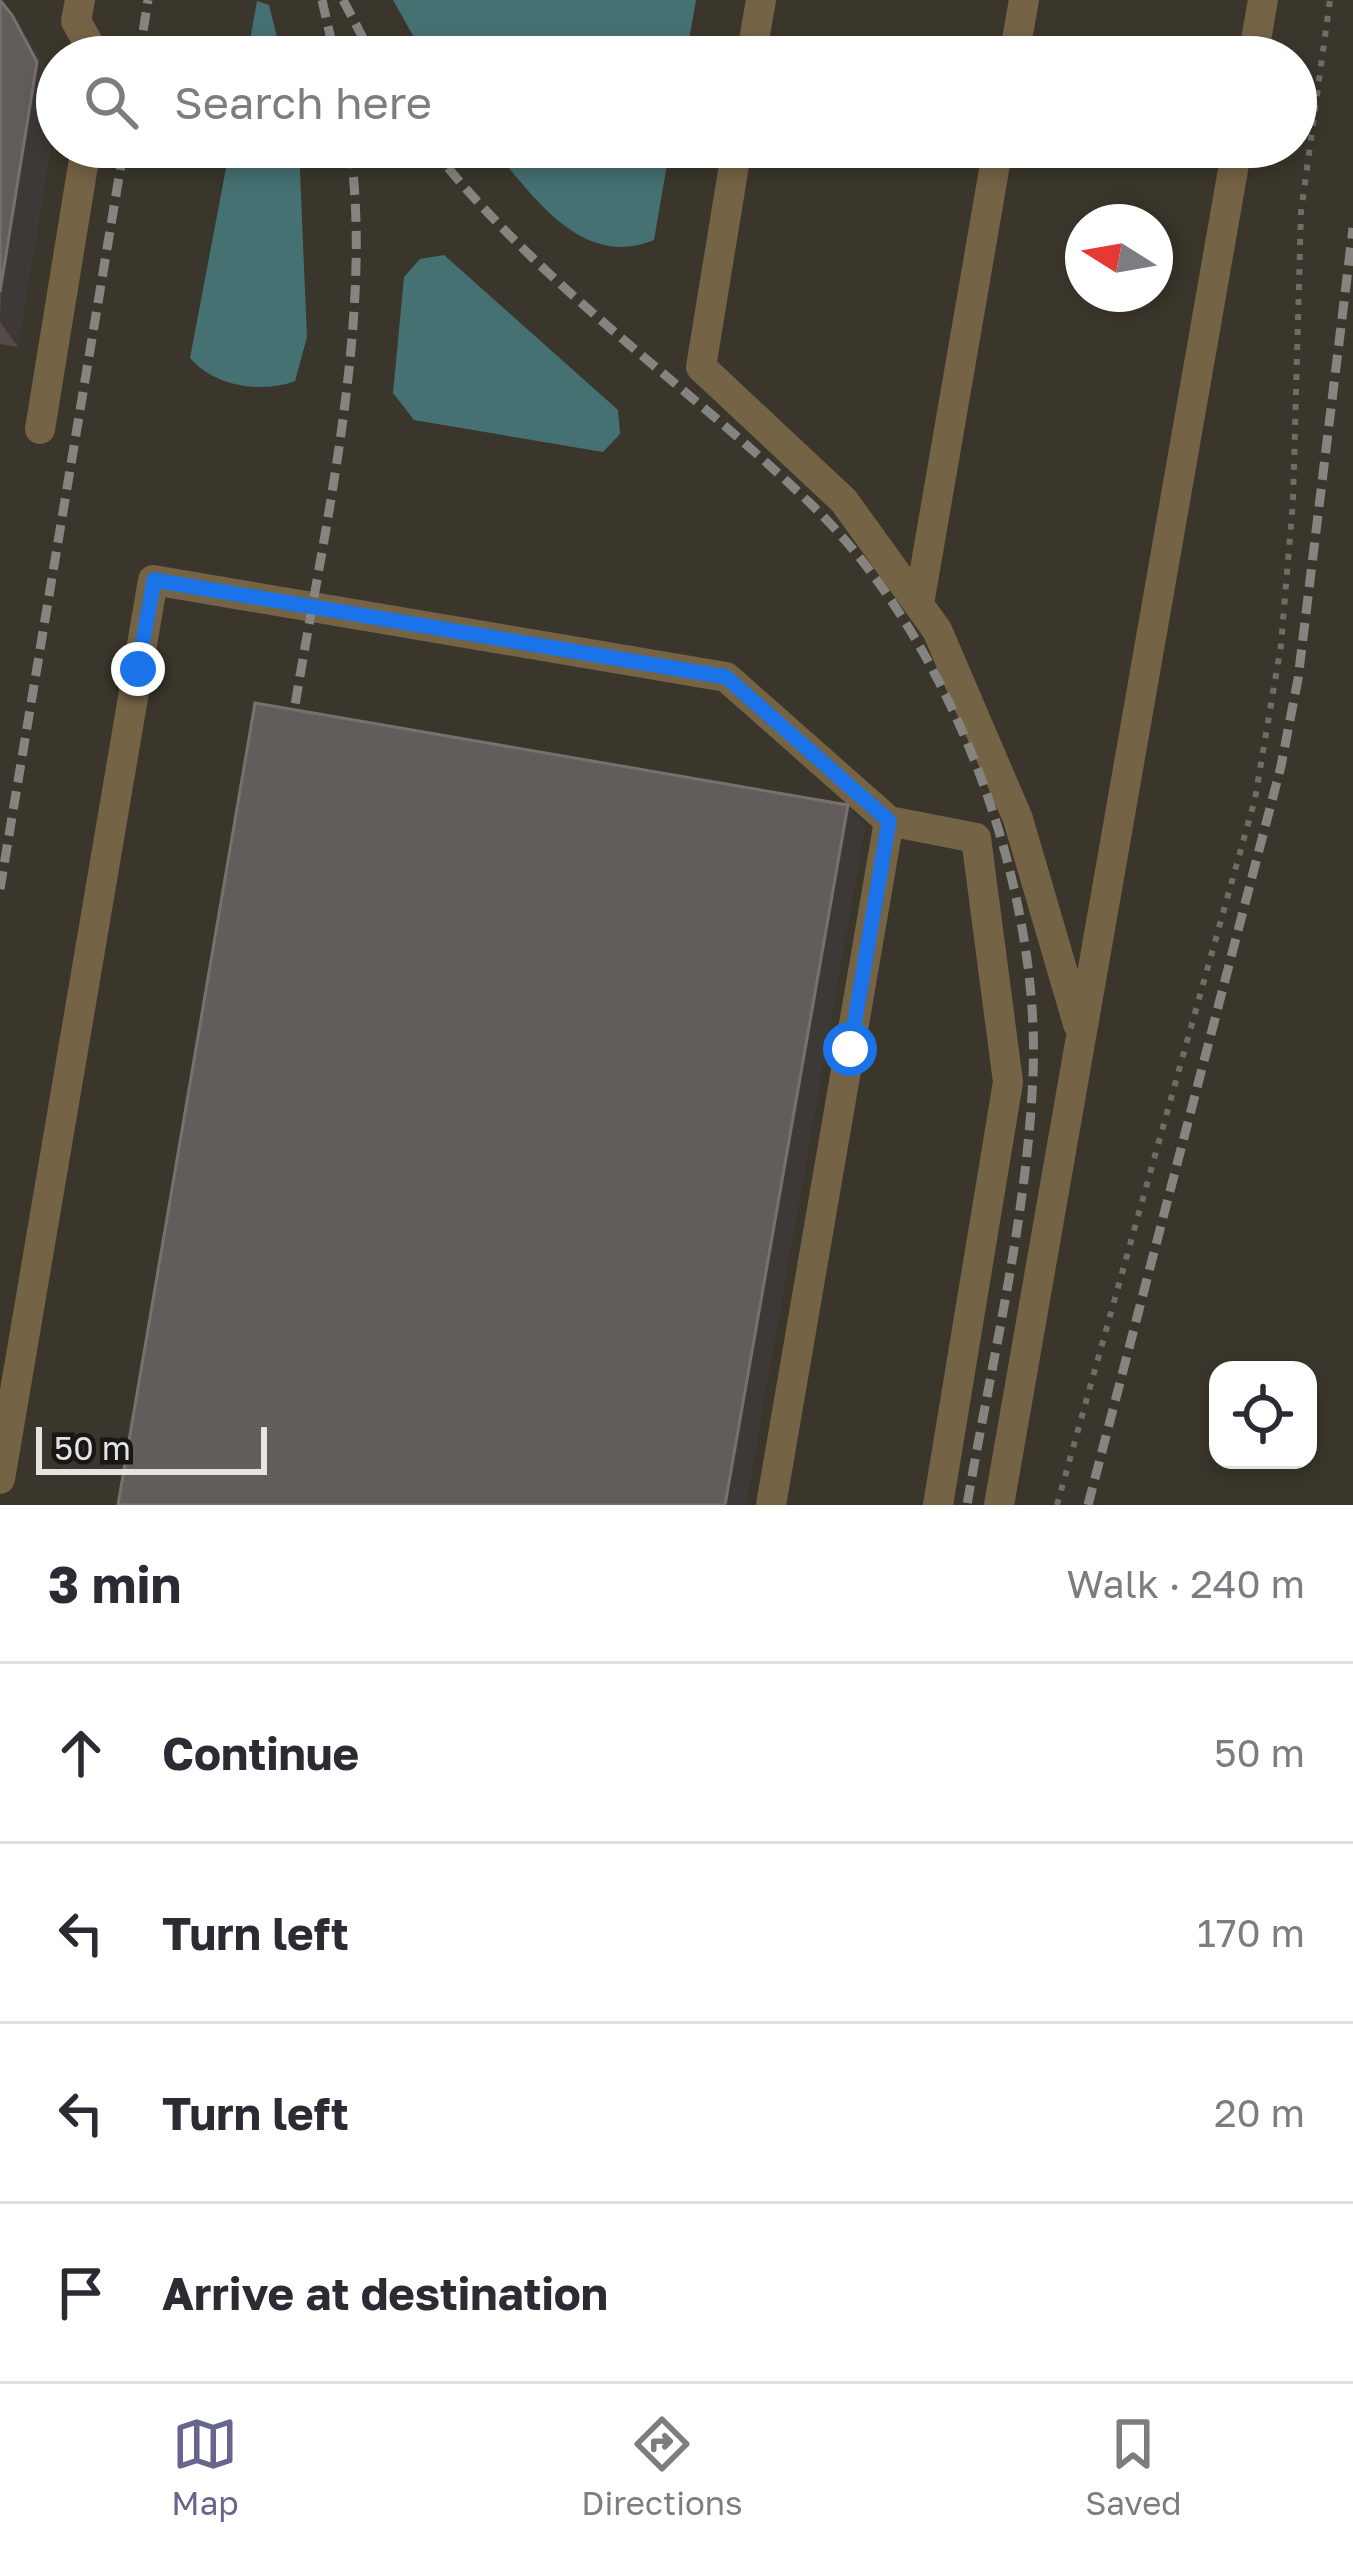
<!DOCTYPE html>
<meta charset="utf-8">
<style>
:root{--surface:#fff;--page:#f2f2f3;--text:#2b2b33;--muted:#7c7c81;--line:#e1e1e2;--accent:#66668d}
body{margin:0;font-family:"Golos Text",sans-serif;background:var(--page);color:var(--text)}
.controls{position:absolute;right:36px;bottom:36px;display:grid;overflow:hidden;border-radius:24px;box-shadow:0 6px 18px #0003}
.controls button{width:108px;height:108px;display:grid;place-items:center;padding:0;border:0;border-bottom:3px solid var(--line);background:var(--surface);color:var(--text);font:60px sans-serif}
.compass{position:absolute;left:1065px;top:204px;width:108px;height:108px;border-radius:50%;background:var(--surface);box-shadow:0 6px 18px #0003;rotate:281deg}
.scale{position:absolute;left:36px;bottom:30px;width:231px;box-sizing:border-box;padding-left:12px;border:6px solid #e5e4e0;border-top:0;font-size:33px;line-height:42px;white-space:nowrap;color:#e5e4e0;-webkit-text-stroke:9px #181715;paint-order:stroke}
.stop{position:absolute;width:36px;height:36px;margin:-27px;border:9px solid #1a73e8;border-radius:50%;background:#fff}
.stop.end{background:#1a73e8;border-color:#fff;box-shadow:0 3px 12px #0008}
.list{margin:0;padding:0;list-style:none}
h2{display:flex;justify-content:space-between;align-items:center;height:156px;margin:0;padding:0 48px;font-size:51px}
h2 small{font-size:39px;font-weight:400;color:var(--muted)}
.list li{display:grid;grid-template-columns:78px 1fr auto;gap:36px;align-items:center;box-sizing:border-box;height:180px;padding:0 48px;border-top:3px solid var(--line)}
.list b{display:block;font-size:45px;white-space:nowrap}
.list em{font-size:39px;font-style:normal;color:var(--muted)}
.icon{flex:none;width:66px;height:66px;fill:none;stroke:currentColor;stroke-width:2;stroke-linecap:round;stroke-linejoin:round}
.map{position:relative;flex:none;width:1353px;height:1505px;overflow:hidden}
.search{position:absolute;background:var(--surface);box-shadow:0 6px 18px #0003;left:36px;right:36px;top:36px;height:132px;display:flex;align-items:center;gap:30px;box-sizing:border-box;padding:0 42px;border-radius:66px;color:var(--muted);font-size:45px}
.sheet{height:876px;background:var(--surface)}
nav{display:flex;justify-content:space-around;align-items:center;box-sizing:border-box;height:168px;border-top:3px solid var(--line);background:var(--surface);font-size:33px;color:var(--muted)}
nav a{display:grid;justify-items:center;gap:6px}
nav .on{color:var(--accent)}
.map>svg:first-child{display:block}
.built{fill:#3a362b;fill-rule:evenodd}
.water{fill:#467172}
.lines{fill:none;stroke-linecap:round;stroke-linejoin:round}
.path{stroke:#6f6d69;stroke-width:6;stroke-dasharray:6 9;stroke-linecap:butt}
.minor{stroke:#756346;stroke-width:30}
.rail{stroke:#868480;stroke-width:9;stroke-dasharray:18 9;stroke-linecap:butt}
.wall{fill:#524b4a}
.shaded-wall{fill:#3e3937}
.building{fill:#625c5a;stroke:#76716f;stroke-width:3}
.route{stroke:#1a73e8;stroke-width:15}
</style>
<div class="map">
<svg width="1353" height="1505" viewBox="0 0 1353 1505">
<rect width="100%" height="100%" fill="#312f2a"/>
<path class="built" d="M0,0H1353V1505H0ZM57,57H1296V147H57ZM1083,222H1155V294H1083ZM1218,1370H1308V1460H1218Z"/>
<path class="water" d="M393,0H696L686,57H425Z
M257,1L269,5L282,57H247Z
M230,147H299L307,337L295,381C261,394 214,386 190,358Z
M491,147H670L654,240C581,270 534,196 491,147Z
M444,255L618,410L620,434L603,452L414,420L393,393L404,277L420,259Z"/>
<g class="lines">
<path class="path" d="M1057,1505L1255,799L1281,645L1293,501L1301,212L1330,0"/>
<path class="minor" d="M80,0L76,21L96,57
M751,57L761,0
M1014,57L1024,0
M1253,57L1263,0
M737,147L701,367L844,501L937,630L1018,819L1078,1024
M40,429L86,147
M919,604L998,147
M0,1479L153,580L726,677L889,821L976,838L1008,1082L938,1505
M771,1505L889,821
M999,1505L1237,147"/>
<path class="rail" d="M322,0L335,57
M343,0L373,57
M139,57L148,0
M431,147C544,290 684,381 813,506C951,640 1041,884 1033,1075C1027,1219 991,1364 967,1505
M291,730C319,551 375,325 350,147
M0,889L124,147
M1088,1505L1281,766L1298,679L1353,228"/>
</g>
<path class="wall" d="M0,0L33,46L57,89V105L18,347L0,344Z"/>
<path class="shaded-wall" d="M12,15L33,46L57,89V105L18,347L0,322Z
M848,805L865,829L746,1505H725Z"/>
<path class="building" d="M0,0L12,15L37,62L0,292Z
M255,703L848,805L725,1505H118Z"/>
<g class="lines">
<path class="route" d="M138,669L154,580L726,677L889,821L850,1049"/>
</g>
</svg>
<div class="controls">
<button><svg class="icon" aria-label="locate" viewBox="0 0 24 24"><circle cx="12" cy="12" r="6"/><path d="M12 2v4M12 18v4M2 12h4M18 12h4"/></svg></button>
</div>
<svg class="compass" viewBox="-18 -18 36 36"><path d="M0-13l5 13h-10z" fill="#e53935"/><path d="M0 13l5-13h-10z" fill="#7c7c81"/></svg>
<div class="scale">50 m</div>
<div class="stop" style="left:850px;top:1049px"></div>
<div class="stop end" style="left:138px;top:669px"></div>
<div class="search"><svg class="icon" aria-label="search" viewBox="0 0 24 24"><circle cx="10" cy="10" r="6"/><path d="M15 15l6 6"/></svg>Search here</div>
</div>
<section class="sheet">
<h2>3 min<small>Walk · 240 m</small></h2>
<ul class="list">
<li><svg class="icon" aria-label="ahead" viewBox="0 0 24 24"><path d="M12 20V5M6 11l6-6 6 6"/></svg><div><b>Continue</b></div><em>50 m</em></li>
<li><svg class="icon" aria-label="left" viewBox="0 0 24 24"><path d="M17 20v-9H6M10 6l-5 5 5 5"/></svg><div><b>Turn left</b></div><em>170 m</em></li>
<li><svg class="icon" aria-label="left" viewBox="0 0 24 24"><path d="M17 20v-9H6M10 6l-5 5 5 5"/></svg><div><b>Turn left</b></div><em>20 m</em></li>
<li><svg class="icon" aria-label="arrive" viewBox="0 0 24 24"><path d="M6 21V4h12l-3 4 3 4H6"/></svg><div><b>Arrive at destination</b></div></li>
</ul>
</section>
<nav>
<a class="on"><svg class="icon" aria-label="map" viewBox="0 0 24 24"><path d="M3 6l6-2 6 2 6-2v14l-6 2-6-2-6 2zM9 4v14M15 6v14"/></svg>Map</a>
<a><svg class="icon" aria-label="directions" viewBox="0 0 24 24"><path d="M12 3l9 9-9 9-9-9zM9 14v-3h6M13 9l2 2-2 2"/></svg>Directions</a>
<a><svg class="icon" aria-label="saved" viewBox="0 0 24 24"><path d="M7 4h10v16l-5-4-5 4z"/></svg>Saved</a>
</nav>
